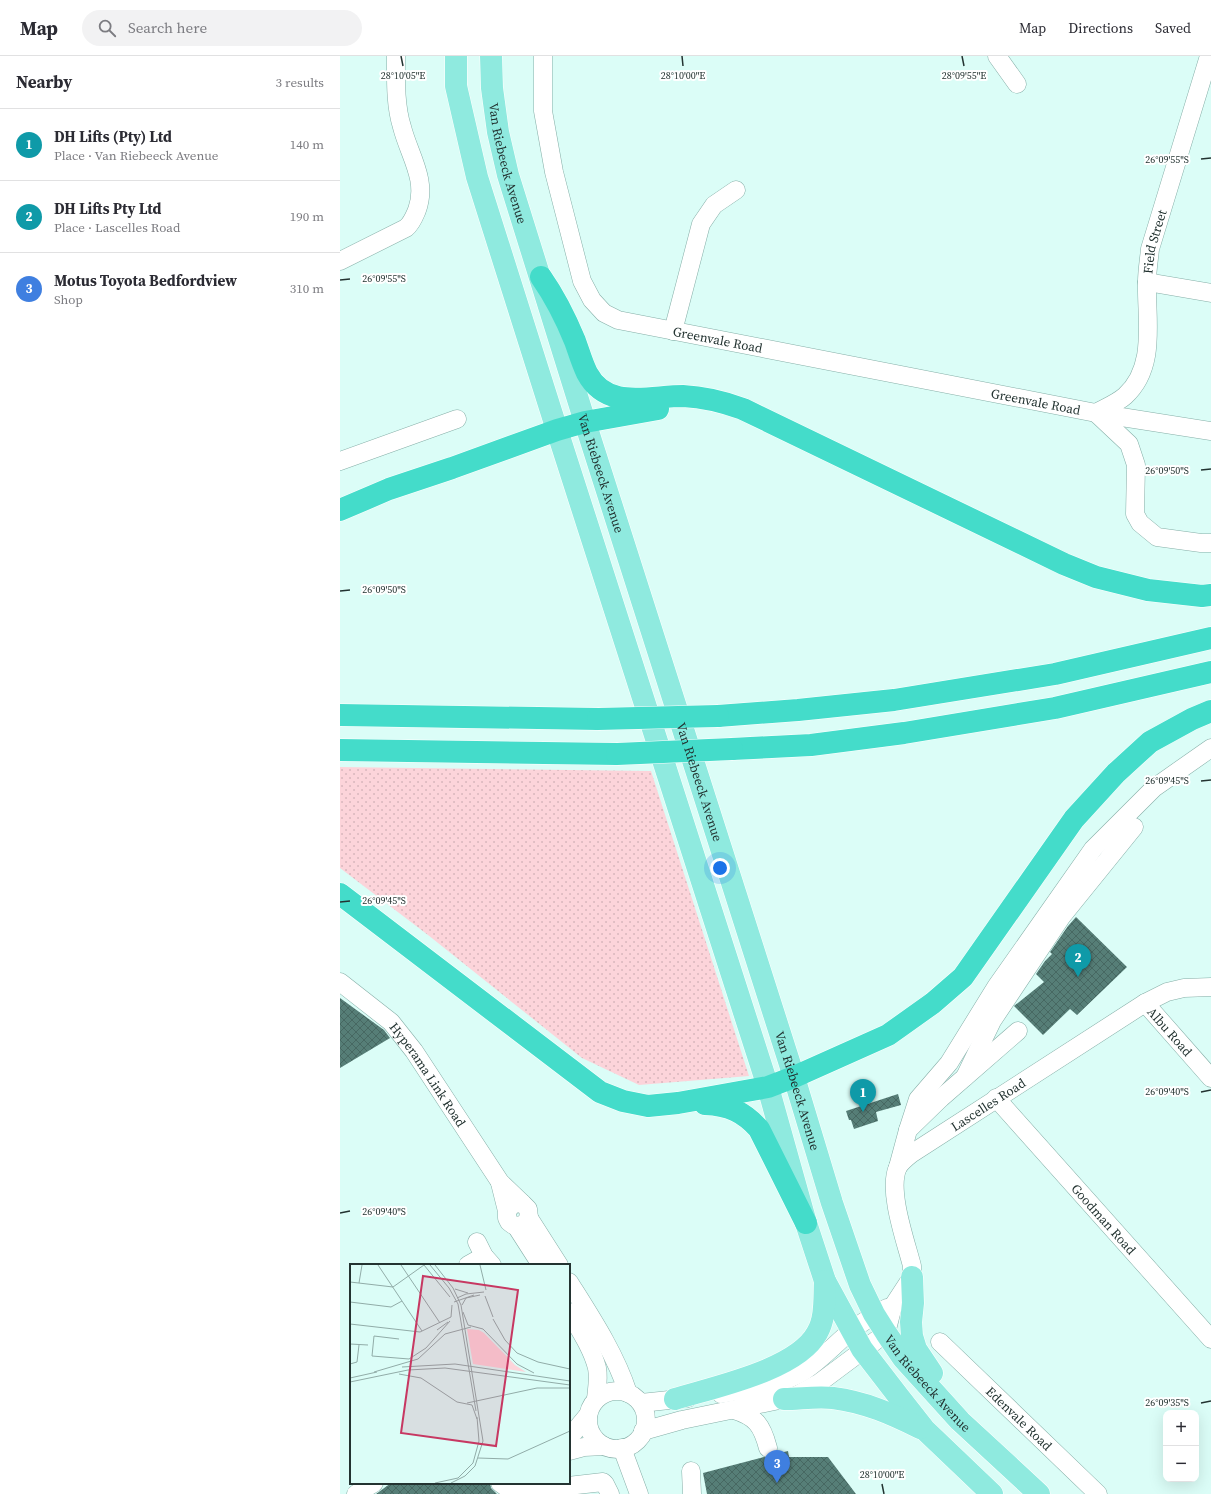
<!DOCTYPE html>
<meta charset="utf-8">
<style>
:root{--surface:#fff;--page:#f2f2f3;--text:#2b2b33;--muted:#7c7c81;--line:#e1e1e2;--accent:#d93025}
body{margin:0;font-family:"Source Serif 4",serif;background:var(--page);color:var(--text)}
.controls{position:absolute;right:12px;bottom:12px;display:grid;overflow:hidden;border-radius:8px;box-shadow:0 4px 16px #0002}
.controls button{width:36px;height:36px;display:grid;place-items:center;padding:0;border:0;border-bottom:1px solid var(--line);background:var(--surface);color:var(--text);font:20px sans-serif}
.you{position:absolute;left:380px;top:812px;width:14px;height:14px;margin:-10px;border:3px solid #fff;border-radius:50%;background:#1a73e8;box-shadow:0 0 0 6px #1a73e833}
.badge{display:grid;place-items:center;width:26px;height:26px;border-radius:50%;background:var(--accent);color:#fff;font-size:13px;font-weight:700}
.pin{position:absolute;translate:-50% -33px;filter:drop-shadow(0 1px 2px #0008)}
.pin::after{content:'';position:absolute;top:21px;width:14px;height:12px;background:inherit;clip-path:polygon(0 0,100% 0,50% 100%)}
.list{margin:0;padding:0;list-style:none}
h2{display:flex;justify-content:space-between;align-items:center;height:52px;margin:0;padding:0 16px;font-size:17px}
h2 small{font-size:13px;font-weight:400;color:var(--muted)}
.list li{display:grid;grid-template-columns:26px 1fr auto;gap:12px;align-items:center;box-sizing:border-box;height:72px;padding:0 16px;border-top:1px solid var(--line)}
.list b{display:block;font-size:15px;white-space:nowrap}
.list p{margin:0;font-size:13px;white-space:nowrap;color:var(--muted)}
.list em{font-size:13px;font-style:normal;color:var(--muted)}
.icon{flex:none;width:22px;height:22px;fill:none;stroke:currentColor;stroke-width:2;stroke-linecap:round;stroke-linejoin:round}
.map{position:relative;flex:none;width:871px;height:1438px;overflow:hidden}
header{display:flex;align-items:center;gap:24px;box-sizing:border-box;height:56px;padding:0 20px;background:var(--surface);border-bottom:1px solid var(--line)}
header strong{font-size:19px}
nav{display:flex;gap:22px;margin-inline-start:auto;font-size:14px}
.search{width:280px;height:36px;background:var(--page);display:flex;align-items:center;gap:10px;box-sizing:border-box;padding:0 14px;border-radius:22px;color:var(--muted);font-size:15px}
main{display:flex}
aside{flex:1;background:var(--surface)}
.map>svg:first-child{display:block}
.grass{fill:url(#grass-dots)}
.building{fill:url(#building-cross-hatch)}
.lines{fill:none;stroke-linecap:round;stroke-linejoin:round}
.minor-casing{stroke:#85aea7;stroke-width:19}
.major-casing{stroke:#fff;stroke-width:23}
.highway-casing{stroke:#fff;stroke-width:23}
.minor{stroke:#fff;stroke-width:18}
.major{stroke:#8feadf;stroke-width:22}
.highway{stroke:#44dcca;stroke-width:22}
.highway-bridge-casing{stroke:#fff;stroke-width:23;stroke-linecap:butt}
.highway-bridge{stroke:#44dcca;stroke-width:22}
.ticks{fill:none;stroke:#233331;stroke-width:1.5}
.labels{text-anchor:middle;stroke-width:4;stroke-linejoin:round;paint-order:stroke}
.street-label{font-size:13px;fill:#233331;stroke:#fff}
.inset-road{fill:none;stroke:#91aca8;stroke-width:1}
.view{fill:#c73862;fill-opacity:0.15;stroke:#c73862;stroke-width:2}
.inset-edge{fill:none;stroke:#233331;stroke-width:2}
.ticks-label{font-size:10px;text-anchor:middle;fill:#233331;stroke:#fff;stroke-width:4;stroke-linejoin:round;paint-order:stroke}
</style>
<header>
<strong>Map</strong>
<div class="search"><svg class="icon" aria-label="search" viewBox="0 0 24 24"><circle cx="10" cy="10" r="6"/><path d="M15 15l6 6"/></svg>Search here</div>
<nav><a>Map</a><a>Directions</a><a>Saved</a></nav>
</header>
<main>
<aside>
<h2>Nearby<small>3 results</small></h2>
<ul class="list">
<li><span class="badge" style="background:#0f9aa8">1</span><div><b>DH Lifts (Pty) Ltd</b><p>Place · Van Riebeeck Avenue</p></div><em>140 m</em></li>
<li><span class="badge" style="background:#0f9aa8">2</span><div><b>DH Lifts Pty Ltd</b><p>Place · Lascelles Road</p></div><em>190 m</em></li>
<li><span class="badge" style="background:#3f7fe0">3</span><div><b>Motus Toyota Bedfordview</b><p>Shop</p></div><em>310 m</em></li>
</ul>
</aside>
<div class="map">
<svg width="871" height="1438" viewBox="0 0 871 1438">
<defs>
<pattern id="grass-dots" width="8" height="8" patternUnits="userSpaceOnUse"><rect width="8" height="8" fill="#fcd4da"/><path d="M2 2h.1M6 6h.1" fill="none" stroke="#d8b6bc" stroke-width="1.8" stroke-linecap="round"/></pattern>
<pattern id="building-cross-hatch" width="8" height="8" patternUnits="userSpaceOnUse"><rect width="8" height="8" fill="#567e77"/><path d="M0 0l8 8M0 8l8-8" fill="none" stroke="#476862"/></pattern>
</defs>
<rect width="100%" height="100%" fill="#dbfdf7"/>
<path class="grass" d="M0,711L311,715L409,1020L299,1029L242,1002L88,879L0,812Z"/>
<path class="building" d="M736,861L787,911L737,959L730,953L703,979L674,950L704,926L696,918L705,905L712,898L710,896L728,870Z
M0,942L44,974L50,982L0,1012Z
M558,1038L561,1049L536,1056L538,1065L514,1073L511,1064H509L506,1055Z
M448,1395L449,1401H488L516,1438H367L363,1417L424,1401L431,1402L436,1398Z
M51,1427H150L151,1432L157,1438H36Z"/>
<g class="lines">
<g class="minor-casing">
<g id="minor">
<path id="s1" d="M203,0V55L214,116L242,225L252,244L264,257L278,264L756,357L871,375"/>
<path d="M657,0L677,28"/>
<path d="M0,205L66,172C72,167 74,161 77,154C88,124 69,99 62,71C55,49 56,23 56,0"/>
<path d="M807,226L871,237"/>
<path d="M333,275L361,168L374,149L396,134"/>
<path id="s2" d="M756,357C765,352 777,347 785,340C817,311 806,264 807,226C807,215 809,204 810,193L869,0"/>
<path d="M756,357L789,388L796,409L795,458L800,467L817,481L861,487H871"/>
<path d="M0,405L117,363"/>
<path id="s3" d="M0,926L51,966L74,995L160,1126L182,1147"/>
<path id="s4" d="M805,947L871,1022"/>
<path d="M625,1021L652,965L722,860L794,771"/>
<path id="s5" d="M656,1042L871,1283"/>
<path d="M568,1074L578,1043L609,1007L656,931L753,793L814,732L871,692"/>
<path d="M558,1111L568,1074L601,1042L678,975"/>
<path d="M160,1127L167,1155V1162L169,1166L173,1169L180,1170L184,1168L189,1162L188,1153L182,1147L173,1148L167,1155"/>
<path d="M189,1162L219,1209"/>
<path d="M176,1170L201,1209"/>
<path d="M137,1186L144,1200L152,1209"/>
<path d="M128,1209L144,1200"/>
<path d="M229,1226C251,1261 275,1297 288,1337"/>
<path d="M229,1256C239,1273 252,1292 257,1312C259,1322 257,1333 256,1343"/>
<path id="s6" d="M600,1286L758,1438"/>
<circle cx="277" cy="1364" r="29"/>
<path d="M381,1338C408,1333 440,1330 464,1315C481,1304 495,1288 511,1275C522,1266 534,1259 547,1252"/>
<path d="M301,1347L348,1342"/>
<path d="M394,1354C416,1361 422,1369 428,1392"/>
<path id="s7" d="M303,1375L342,1364L444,1343L459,1338L479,1327L546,1277L553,1250L572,1221V1210C566,1186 547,1134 558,1111C561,1106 566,1102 571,1098L805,947L827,936L844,932L871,931"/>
<path d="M229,1380L234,1376L248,1359"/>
<path d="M282,1392L299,1438"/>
<path d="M229,1395L244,1391L264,1390"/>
<path d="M351,1415L352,1438"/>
<path d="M160,1427L170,1434L176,1436L263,1426L265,1428L270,1438"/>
<path d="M16,1438L34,1427"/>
</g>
</g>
<g class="major-casing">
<g id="major">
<path d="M116,0V30L137,121L217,374L428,1031L466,1167L485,1225L522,1293L559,1341L585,1374L652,1438"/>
<path id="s8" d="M151,0L152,32L158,76L168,119L245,366L454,1021L492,1147L520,1229L534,1258L546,1277L563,1302L620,1365L699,1438"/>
<path d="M572,1221L573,1247L571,1266L572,1280L576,1293L592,1317"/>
<path d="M335,1343C374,1331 457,1314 477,1277C486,1262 484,1242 485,1225"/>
<path d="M444,1343C460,1343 477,1340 493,1342C525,1346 552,1358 580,1372"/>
</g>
</g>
<g class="highway-casing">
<path id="highway" d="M201,221C215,241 226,263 235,285C239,296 242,307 247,317C267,355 309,340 343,340C364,341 384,346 403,353L724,508L756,521L808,534L862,540L871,539
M0,454L49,433L112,412L217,374L245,366L318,353
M0,659L258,663
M378,660L458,654L554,644L715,618L871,582
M392,693L471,689L564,677L715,652L871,616
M0,694L277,698
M0,838L260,1036L283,1045L308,1050L338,1047L428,1031L454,1021L548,979L593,947L623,921L734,763L776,717L810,686L852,663L871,655
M365,1048C389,1049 404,1056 419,1073L466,1167"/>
</g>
<use href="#minor" class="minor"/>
<use href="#major" class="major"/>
<use href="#highway" class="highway"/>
<g class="highway-bridge-casing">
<path id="highway-bridge" d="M258,663L378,660
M277,698L392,693"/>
</g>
<use href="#highway-bridge" class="highway-bridge"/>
</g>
<path class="ticks" d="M61,0L63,10M342,0L343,10M622,0L624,10M861,103L871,102M0,224L10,223M861,414L871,413M0,535L10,534M861,725L871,724M0,846L10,845M861,1036L871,1034M0,1157L10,1155M861,1347L871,1345M542,1428L544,1438"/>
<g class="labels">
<g class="street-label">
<text dy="5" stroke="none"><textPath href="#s8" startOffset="109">Van Riebeeck Avenue</textPath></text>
<text dy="5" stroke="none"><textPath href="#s2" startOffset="195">Field Street</textPath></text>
<text dy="5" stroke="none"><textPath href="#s1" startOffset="386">Greenvale Road</textPath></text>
<text dy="5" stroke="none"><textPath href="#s1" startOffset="710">Greenvale Road</textPath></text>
<text dy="5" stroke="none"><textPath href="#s8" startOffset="433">Van Riebeeck Avenue</textPath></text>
<text dy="5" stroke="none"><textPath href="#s8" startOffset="757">Van Riebeeck Avenue</textPath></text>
<text dy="5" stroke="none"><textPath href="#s4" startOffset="38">Albu Road</textPath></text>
<text dy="5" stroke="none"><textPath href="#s3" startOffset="129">Hyperama Link Road</textPath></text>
<text dy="5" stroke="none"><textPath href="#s8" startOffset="1081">Van Riebeeck Avenue</textPath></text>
<text dy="5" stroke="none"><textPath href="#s7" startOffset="552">Lascelles Road</textPath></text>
<text dy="5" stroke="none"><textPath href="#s5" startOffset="162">Goodman Road</textPath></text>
<text dy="5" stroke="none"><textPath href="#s8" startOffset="1405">Van Riebeeck Avenue</textPath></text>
<text dy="5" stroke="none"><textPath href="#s6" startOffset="110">Edenvale Road</textPath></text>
</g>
</g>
<g transform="translate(10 1208)">
<rect width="220" height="220" fill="#dbfdf7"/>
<path d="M117,65L129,66L134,69L165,101L176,108L123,100Z" fill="#fcd4da"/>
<path class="inset-road" d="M28,1L72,67M51,1L90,59M74,1L100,33M80,1L99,24L108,40L126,147M85,1L103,24L111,41L133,177L125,202L115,212L101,219M130,1L136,26M0,18L43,23L74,1M9,19L12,1M105,25L118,29M135,32L143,53M107,34L116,30L134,28M0,38L41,43L52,37M104,38L124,31M112,41L116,34L130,31M113,48L118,61L133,65L167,100L184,109M143,55L155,76L167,89L188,98L220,105M0,60L70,68L101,53L102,41M87,66L98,58M49,75L24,72L22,92L59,95L76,84L100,57M0,80L18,81M0,100L7,98L9,81M52,103L105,100L220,117M24,108L68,95L95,70L121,63M49,110L71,114L107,138L122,141L127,155M0,114L27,108M0,118L58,106L95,104L220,121M117,139L187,124H219M128,194L158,195L220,167M85,219L108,214L123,199L129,177L127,153"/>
<path class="view" d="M73,12L168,26L146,182L51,169Z"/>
<rect width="220" height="220" class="inset-edge"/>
</g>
<g class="ticks-label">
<text x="63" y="23">28°10'05"E</text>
<text x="343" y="23">28°10'00"E</text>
<text x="624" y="23">28°09'55"E</text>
<text x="827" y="107">26°09'55"S</text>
<text x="44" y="226">26°09'55"S</text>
<text x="827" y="418">26°09'50"S</text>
<text x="44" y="537">26°09'50"S</text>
<text x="827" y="728">26°09'45"S</text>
<text x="44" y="848">26°09'45"S</text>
<text x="827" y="1039">26°09'40"S</text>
<text x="44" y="1159">26°09'40"S</text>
<text x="827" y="1350">26°09'35"S</text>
<text x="542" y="1422">28°10'00"E</text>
</g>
</svg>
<div class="controls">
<button>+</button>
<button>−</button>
</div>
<div class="you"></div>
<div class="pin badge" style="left:523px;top:1056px;background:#0f9aa8">1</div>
<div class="pin badge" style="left:738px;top:921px;background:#0f9aa8">2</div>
<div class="pin badge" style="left:437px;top:1427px;background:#3f7fe0">3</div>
</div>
</main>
